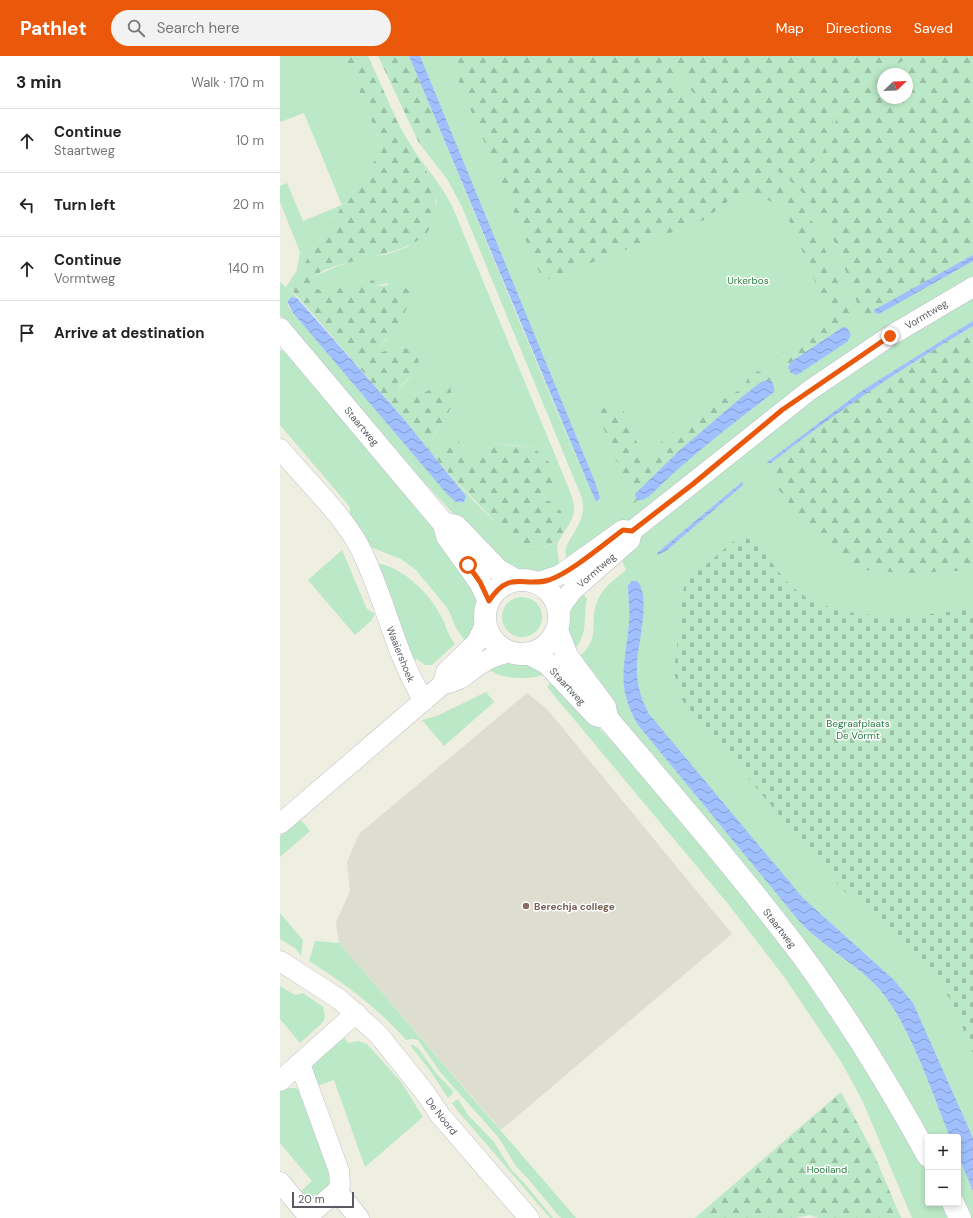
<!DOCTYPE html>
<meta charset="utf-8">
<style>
:root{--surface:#fff;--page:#f2f2f2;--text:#222;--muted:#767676;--line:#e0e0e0;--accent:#ea580c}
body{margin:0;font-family:"DM Sans",sans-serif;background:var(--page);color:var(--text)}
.controls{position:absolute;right:12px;bottom:12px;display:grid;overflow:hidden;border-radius:4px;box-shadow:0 2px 6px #0003}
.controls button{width:36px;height:36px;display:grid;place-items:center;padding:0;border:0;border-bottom:1px solid var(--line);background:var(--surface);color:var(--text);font:20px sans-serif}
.compass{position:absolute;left:597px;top:12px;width:36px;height:36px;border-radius:50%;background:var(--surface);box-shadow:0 2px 6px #0003;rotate:67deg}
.scale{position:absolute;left:12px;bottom:10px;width:62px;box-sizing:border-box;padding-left:4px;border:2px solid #595b63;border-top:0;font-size:11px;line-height:14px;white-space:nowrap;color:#595b63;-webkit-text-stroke:3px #fff;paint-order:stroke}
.stop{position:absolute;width:12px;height:12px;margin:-9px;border:3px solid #ea580c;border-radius:50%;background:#fff}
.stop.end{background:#ea580c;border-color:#fff;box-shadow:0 1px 4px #0008}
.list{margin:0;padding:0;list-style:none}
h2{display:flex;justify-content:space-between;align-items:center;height:52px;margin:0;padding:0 16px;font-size:17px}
h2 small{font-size:13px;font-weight:400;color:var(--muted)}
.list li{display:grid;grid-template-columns:26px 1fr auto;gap:12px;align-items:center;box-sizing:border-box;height:64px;padding:0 16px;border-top:1px solid var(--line)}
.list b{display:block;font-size:15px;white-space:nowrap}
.list p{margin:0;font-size:13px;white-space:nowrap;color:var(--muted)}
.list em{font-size:13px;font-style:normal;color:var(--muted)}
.icon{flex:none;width:22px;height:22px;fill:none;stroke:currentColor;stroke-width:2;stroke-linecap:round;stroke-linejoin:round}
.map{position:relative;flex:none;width:693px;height:1162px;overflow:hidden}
header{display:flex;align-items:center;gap:24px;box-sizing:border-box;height:56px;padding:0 20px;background:var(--accent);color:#fff}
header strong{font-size:19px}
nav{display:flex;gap:22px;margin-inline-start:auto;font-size:14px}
.search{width:280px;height:36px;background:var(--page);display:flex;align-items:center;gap:10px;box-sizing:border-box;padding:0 14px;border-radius:22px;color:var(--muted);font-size:15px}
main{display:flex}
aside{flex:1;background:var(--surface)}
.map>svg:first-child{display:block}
.education{fill:#ddded0}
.green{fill:#bbe8c6;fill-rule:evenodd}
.forest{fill:url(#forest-firs)}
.cemetery{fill:url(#cemetery-stones)}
.water{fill:url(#water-waves)}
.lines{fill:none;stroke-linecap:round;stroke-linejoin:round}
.minor-casing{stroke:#bebfc6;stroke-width:21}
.secondary-casing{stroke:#bebfc8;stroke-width:23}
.minor{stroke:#fff;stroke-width:20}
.secondary{stroke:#fff;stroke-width:22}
.route{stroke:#ea580c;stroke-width:5}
.education-dot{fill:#8d6e63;stroke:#fff;stroke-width:1.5}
.labels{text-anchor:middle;stroke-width:3;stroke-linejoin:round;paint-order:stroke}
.park-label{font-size:10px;fill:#2c8144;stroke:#fff}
.street-label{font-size:10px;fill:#595b63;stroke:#fff}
.education-label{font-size:10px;font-weight:bold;fill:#785e54;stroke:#fff;text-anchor:start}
</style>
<header>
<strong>Pathlet</strong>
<div class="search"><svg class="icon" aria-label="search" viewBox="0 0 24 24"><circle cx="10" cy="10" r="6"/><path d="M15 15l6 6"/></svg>Search here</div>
<nav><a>Map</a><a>Directions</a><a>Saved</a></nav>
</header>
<main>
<aside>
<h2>3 min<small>Walk · 170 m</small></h2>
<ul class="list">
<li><svg class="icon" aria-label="ahead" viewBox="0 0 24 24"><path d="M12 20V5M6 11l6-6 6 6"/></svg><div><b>Continue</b><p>Staartweg</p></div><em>10 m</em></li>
<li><svg class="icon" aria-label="left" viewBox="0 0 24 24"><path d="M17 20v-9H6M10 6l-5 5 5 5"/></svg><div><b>Turn left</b></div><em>20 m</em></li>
<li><svg class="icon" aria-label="ahead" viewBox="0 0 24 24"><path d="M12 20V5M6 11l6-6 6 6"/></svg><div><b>Continue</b><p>Vormtweg</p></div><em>140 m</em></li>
<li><svg class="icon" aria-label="arrive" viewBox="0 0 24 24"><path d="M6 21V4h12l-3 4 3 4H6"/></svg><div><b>Arrive at destination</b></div></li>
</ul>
</aside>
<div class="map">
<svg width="693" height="1162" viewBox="0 0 693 1162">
<defs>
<pattern id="forest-firs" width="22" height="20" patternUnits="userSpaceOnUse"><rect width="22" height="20" fill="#bbe8c6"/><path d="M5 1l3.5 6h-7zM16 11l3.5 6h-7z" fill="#9bbfa4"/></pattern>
<pattern id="cemetery-stones" width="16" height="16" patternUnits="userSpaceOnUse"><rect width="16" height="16" fill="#bbe8c6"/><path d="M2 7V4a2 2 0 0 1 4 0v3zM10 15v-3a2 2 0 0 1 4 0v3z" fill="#9bbfa4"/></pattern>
<pattern id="water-waves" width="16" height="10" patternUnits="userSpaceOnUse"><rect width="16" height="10" fill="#a0bfff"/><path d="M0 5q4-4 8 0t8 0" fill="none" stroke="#859ed2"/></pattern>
</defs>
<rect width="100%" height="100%" fill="#eeeee1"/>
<path class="education" d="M247,637L267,653L452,878L221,1074L59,887L56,866L70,835L67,806L79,778Z"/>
<path class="green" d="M0,0H65L103,93L63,149L9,231L17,242L10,241L7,246L8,250L144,411L150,418L186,440L162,410C182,431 231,492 260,492C265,491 272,488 278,486L277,493L280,511L256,517L233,513L208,495L143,425L0,259V226L6,231L17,214L20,196L0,146V130L7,127L23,165L62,149L24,57L0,66Z
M132,0H693V1108L619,937L551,882L366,663L352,632L351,526L348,529C348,542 350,555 349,567C345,611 335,628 358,669L519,865C543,891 576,907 600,934C630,969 652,1037 670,1081H648L297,603C323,580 308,570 317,546C322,532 335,523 346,514L342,505L323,520L288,505C277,485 309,473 302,442L182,151L167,123L139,87L161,77L314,445ZM603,18H627V42H603Z
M139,101L163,134L172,150L289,433C297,453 296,459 284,476C282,457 275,448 259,440L265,436L273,410L254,392L232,389L217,388L187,400L183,389L167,386L160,390L153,388L152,383L170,354L162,329C149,334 133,343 119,337L120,331L137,315L123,291L102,296L100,294V290L107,283L108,227L96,230L88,222C71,228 44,243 30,228L31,223L37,219L58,210L83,202L108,198L127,191L150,174L157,146L148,117Z
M0,294L5,295C45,343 85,391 125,439C146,464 188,509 196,540C201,555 193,573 186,586L176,572L168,553L136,514L121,503L88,490L69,460L70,451L0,369Z
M62,494L87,553L95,558L91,565L75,579L28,524Z
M96,507C123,511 149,537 161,560C166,569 168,580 175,588L152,609H145L137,603L132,605Z
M300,535L307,542C303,561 309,581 292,596C286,569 287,560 300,535Z
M222 561a20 20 0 1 1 40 0a20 20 0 1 1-40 0Z
M225,606L247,608L266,617L263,620L262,619C253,624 219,623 213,615L211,616L208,611Z
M273,624L355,710L462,838L502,890L589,1016L635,1095L648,1119V1147H662L669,1162H632L583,1046L562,1007L505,922L449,849L268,632V629Z
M206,636L214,646L164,690L142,664L157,660Z
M21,764L30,775L0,801V780Z
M0,857L23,884L21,900L15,892L0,883Z
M35,885L59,887L296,1162H281L277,1158L250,1125L235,1109L219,1082L160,1016L138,984L132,983L126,984C98,952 64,927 29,905Z
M0,930L15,939L23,937L43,951L45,961L43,966L20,987L0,963Z
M65,982L68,987L78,985L87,988L121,1026L143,1061L85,1111L54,1024L37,1030C35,1024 31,1017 32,1011C34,1004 58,985 65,982Z
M130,989H133L138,992L156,1017L173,1035V1037L168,1042L149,1013Z
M6,1032H15L19,1034L50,1115V1128C41,1138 33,1145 19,1137L32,1125L0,1087V1035Z
M178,1043L188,1059L214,1086L230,1112L246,1129L273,1162H270L177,1054L172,1047Z
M678,1099L693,1135V1162H689L678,1139Z"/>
<path class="forest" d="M65,0H88C98,22 108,45 118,67C133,97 162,125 155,161C147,208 37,198 30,228C44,243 71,228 88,222L94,225L96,230C113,231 114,221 130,236C128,260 115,273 100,290V294L102,296C119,292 127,287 139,302L137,315L120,330L119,337C133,343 149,334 162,329L170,332C178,354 161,364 152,383L154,388L160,390L167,386L177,385L183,389L187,400L217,388L254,392L273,410L278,418L279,429L273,436H265L259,440L272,447L281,455L284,476L278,486L260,492L246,489L227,478L162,410L123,362L9,231L63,149L103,93Z
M98,0H129L161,77L139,87Z
M168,0H385L403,36L420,61L489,116L523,148L538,177L553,213L576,275L571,279L567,272L563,271L511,306L508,311L511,317L517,319L509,322L501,302L503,295L553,262L539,236L513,172L504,155L490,145L473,138L447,146L424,164L263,225Z
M392,0H632L581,27L560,49L537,102L514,128C464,87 420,62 392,0Z
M639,0H693V199L595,254V257L588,269L581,258L559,196L549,174L528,142L516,130L540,103L562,51L583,29L603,18V42H627V18H603Z
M693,270V514L632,517L591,515L570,509L542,488L483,414L488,407H491C556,356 622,312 693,270Z
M478,315L496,325L495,331L492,327L481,326L399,395L355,438L357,444L354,449L316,353L340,347L366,408L382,385L414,360L465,331L468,321Z
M561,1036L593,1096L621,1162H538L530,1159L516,1162H415Z"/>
<path class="cemetery" d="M464,481C483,488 493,512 508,527C551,570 638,562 693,552V997L672,946L640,900L561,832L402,644L394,616L404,531L407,525L455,484Z"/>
<path class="water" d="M129,0H140L315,426L320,442L316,446Z
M693,199V205L599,258L595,257L594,254Z
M11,241L17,242L123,362L186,440L184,446H176L166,437L14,258L7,246Z
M693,265V270C622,312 556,356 491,407H486L580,336Z
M563,271L567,272L571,279L567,286L517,319L511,317L508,311L511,306Z
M487,324C493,324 495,331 494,336C456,365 418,394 384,426C377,432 367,446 357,444L355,438L399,395L442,358L463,340L481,326Z
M462,426L463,429L387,494L378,499L377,497Z
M352,525H357C372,540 357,590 357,610C356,627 361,643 369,658L523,842L614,924L633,947L693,1082V1135L678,1099V1081H670C652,1037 630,969 600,934C576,907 543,891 519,865L358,669C335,629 345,610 349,567C350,554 348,542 348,529Z"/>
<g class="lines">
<g class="minor-casing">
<path id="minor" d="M0,393C24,422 62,458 79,490C105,540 114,597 144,645
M256,527L280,519L343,474L350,475
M278,554L292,535L350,484L352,475L530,334L610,280L693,231
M163,628L166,616L197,586L206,567
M0,768L163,628C184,625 186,616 204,606C212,600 221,598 231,596
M0,905L59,943L98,978L146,1038L160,1059L249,1162
M20,1008L59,1115L60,1129L57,1135
M0,1025L76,957
M0,1126L28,1160L57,1135L79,1162"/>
</g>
<g class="secondary-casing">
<path id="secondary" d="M0,273L164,468L167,480L200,526L209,545
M166,468L176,470L218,514L236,524
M205 561a37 37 0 1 1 74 0a37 37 0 1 1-74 0Z
M277,574L287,600L325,651L327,662C393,740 460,817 521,898C568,962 610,1031 648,1100
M248,597L267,607L316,659L320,660
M673,1147L680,1162"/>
</g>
<use href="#minor" class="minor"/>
<use href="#secondary" class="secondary"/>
</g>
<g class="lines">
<path class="route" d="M188,509L200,526L209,545C230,513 243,532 269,524C290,517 324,488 343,474L352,475L413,428L502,354L610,280"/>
</g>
<circle class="education-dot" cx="246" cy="850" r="4"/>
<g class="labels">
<g class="park-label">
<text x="468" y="228">Urkerbos</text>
<text x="578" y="671">Begraafplaats<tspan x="578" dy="12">De Vormt</tspan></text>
<text x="547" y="1117">Hooiland</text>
</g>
<g class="street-label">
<text transform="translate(646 258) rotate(-31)" y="4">Vormtweg</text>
<text transform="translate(82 370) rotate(50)" y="4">Staartweg</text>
<text transform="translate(316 514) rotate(-41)" y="4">Vormtweg</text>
<text transform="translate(121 598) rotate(68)" y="4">Waaiershoek</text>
<text transform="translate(288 630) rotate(47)" y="4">Staartweg</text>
<text transform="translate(500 872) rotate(52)" y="4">Staartweg</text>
<text transform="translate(162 1060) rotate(52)" y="4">De Noord</text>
</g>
<g class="education-label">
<text x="254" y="854">Berechja college</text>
</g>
</g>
</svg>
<div class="controls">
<button>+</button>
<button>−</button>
</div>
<svg class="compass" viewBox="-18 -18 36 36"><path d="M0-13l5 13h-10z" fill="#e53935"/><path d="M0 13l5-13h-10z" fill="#767676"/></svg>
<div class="scale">20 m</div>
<div class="stop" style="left:188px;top:509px"></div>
<div class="stop end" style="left:610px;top:280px"></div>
</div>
</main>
